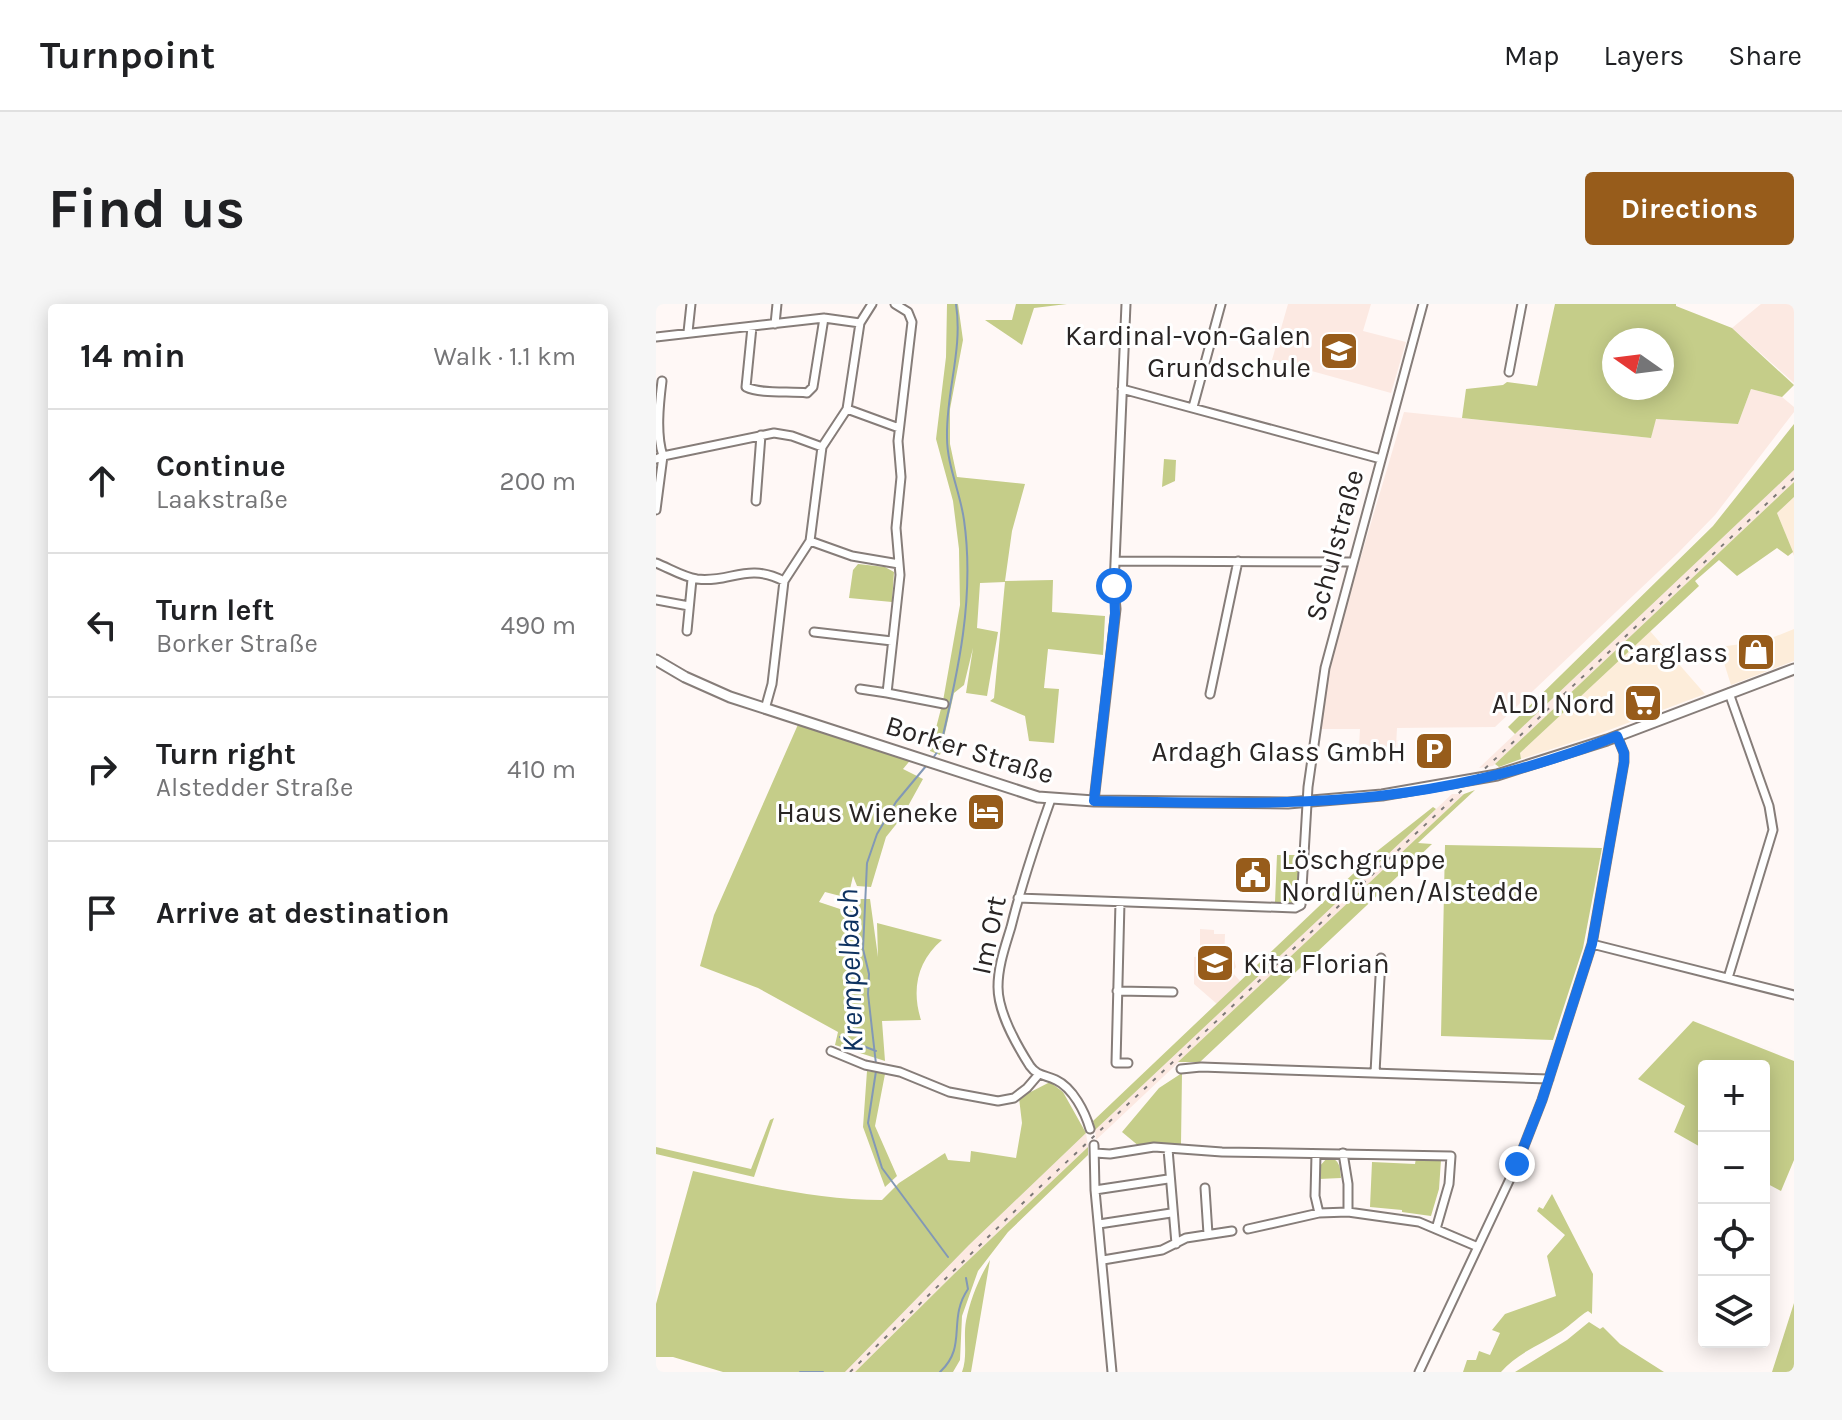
<!DOCTYPE html>
<meta charset="utf-8">
<style>
:root{--surface:#fff;--page:#f6f6f6;--text:#202124;--muted:#757577;--line:#e0e0e0;--accent:#975c1b}
body{margin:0;font-family:Karla,sans-serif;background:var(--page);color:var(--text)}
.controls{position:absolute;right:24px;bottom:24px;display:grid;overflow:hidden;border-radius:8px;box-shadow:0 4px 20px #0003}
.controls button{width:72px;height:72px;display:grid;place-items:center;padding:0;border:0;border-bottom:2px solid var(--line);background:var(--surface);color:var(--text);font:40px sans-serif}
.compass{position:absolute;left:946px;top:24px;width:72px;height:72px;border-radius:50%;background:var(--surface);box-shadow:0 4px 20px #0003;rotate:284deg}
.stop{position:absolute;width:24px;height:24px;margin:-18px;border:6px solid #1a73e8;border-radius:50%;background:#fff}
.stop.end{background:#1a73e8;border-color:#fff;box-shadow:0 2px 8px #0008}
.list{margin:0;padding:0;list-style:none}
h2{display:flex;justify-content:space-between;align-items:center;height:104px;margin:0;padding:0 32px;font-size:34px}
h2 small{font-size:26px;font-weight:400;color:var(--muted)}
.list li{display:grid;grid-template-columns:52px 1fr auto;gap:24px;align-items:center;box-sizing:border-box;height:144px;padding:0 32px;border-top:2px solid var(--line)}
.list b{display:block;font-size:30px;white-space:nowrap}
.list p{margin:0;font-size:26px;white-space:nowrap;color:var(--muted)}
.list em{font-size:26px;font-style:normal;color:var(--muted)}
.icon{flex:none;width:44px;height:44px;fill:none;stroke:currentColor;stroke-width:2;stroke-linecap:round;stroke-linejoin:round}
.map{position:relative;flex:none;width:1138px;height:1068px;overflow:hidden;border-radius:8px}
header{display:flex;align-items:center;gap:48px;box-sizing:border-box;height:112px;padding:0 40px;background:var(--surface);border-bottom:2px solid var(--line)}
header strong{font-size:38px}
nav{display:flex;gap:44px;margin-inline-start:auto;font-size:28px}
.intro{display:flex;align-items:center;justify-content:space-between;box-sizing:border-box;height:192px;padding:0 48px}
h1{margin:0;font-size:56px}
.button{padding:20px 36px;border-radius:8px;background:var(--accent);color:#fff;font-size:28px;font-weight:700}
main{display:flex;gap:48px;padding:0 48px}
aside{flex:1;background:var(--surface);border-radius:8px;box-shadow:0 4px 20px #0003}
.map>svg:first-child{display:block}
.commercial{fill:#fdedda}
.built{fill:#fce9e2}
.green{fill:#c5cd89;fill-rule:evenodd}
.lines{fill:none;stroke-linecap:round;stroke-linejoin:round}
.stream{stroke:#8298b6;stroke-width:2}
.minor-casing{stroke:#867d79;stroke-width:11}
.major-casing{stroke:#867d79;stroke-width:13}
.minor{stroke:#fff;stroke-width:7}
.major{stroke:#fff;stroke-width:9}
.rail{stroke:#7d7877;stroke-width:2;stroke-dasharray:4 8;stroke-linecap:butt}
.route{stroke:#1a73e8;stroke-width:10}
.labels{text-anchor:middle;stroke-width:6;stroke-linejoin:round;paint-order:stroke}
.poi-label{font-size:28px;fill:#292524;stroke:#fff;text-anchor:end}
.street-label{font-size:28px;fill:#292524;stroke:#fff}
.water-label{font-size:30px;font-style:italic;fill:#0e3260;stroke:#fff}
</style>
<header>
<strong>Turnpoint</strong>
<nav><a>Map</a><a>Layers</a><a>Share</a></nav>
</header>
<div class="intro"><h1>Find us</h1><a class="button">Directions</a></div>
<main>
<aside>
<h2>14 min<small>Walk · 1.1 km</small></h2>
<ul class="list">
<li><svg class="icon" aria-label="ahead" viewBox="0 0 24 24"><path d="M12 20V5M6 11l6-6 6 6"/></svg><div><b>Continue</b><p>Laakstraße</p></div><em>200 m</em></li>
<li><svg class="icon" aria-label="left" viewBox="0 0 24 24"><path d="M17 20v-9H6M10 6l-5 5 5 5"/></svg><div><b>Turn left</b><p>Borker Straße</p></div><em>490 m</em></li>
<li><svg class="icon" aria-label="right" viewBox="0 0 24 24"><path d="M7 20v-9h11M14 6l5 5-5 5"/></svg><div><b>Turn right</b><p>Alstedder Straße</p></div><em>410 m</em></li>
<li><svg class="icon" aria-label="arrive" viewBox="0 0 24 24"><path d="M6 21V4h12l-3 4 3 4H6"/></svg><div><b>Arrive at destination</b></div></li>
</ul>
</aside>
<div class="map">
<svg width="1138" height="1068" viewBox="0 0 1138 1068">
<rect width="100%" height="100%" fill="#fff8f6"/>
<path class="commercial" d="M1138,193V252L1121,209Z
M1138,325V357L1075,381L1063,343L1108,337Z
M994,327L1049,390L945,429L865,455L864,449Z"/>
<path class="built" d="M632,0H715L707,27L750,38L735,89L616,56Z
M1105,0H1138V79L1076,24Z
M1095,85L1126,93L1138,103V108L1059,211L1022,249L839,423L741,424L740,443L703,442L704,425H664L668,392L678,343L748,108L995,134L999,115L1082,120Z
M1138,166V178L837,462L823,464Z
M796,490H808L440,836L439,826Z
M544,625L558,626V630H569L568,655H578L580,663L576,668L584,677L561,700L538,680V653L544,652Z
M430,829L432,843L298,970L199,1068H189L313,941Z"/>
<path class="green" d="M291,0H302L307,36L294,105V140L301,173L369,180L356,227L349,277L397,276L396,308L449,312L447,351L392,345L388,384L403,385L398,439L373,437L369,412L334,397L338,394L349,278L324,279L321,324L342,328L331,392L310,389L317,344L308,381L298,389L284,451L274,447L287,397L304,301L303,245L297,197L280,135L290,53Z
M360,0H411L378,4L366,41L329,16H356Z
M899,0H1020V2L1076,24L1138,81L1126,93L1095,85L1082,120L1000,115L995,134L806,114L810,85L847,81L851,78L881,82ZM958,36H1006V84H958Z
M1138,120V166L859,430L852,423L1057,222Z
M508,155L520,156L519,177L506,183Z
M1138,178V193L1121,209L1137,248L1132,252L1121,244L1081,272L1063,256L1039,277L1043,282L864,449L865,455L843,463L839,460Z
M202,260L229,263L238,268L236,298L193,294L197,266Z
M144,416L257,453L247,465L267,475L246,513L230,533L215,583L201,582L197,572L192,594L169,588L163,598L190,607L197,606L201,595H214L222,653L221,619L286,636C262,656 255,685 265,716L226,717L229,757L179,741L182,728L102,684L44,662L58,611Z
M819,486L762,539L776,540L544,758H522L808,490Z
M777,503L780,505L439,826L437,817L720,548Z
M789,541L946,544L927,644L897,736L785,732Z
M621,551H644L641,599L619,598Z
M1037,717L1138,757V856L1125,887L1108,878V762H1048V845L1018,828L1029,802L982,775Z
M211,767L229,770L219,822L241,872L229,883L207,823Z
M526,769L525,840L484,843L466,828L503,784Z
M394,778L407,788L430,829L313,941L189,1068H67L17,1053H0V1000L37,867C100,881 162,896 226,896L243,879L289,849L292,856L314,858L315,847L360,854L366,819L363,794Z
M118,814L98,873L0,850V843L95,865L114,816Z
M432,843V851L352,928L322,967L306,1012L304,1056L297,1068H199L298,970Z
M672,853C684,856 684,862 685,874L663,875L662,864Z
M760,854L785,856L783,885L775,912L746,908V906L714,903L716,858L759,860Z
M896,890L937,970L936,1010L932,1007C923,1012 915,1021 906,1027C886,1040 861,1049 845,1068H807L811,1056H820L823,1047L834,1051L844,1029L836,1026L849,1010L900,992L891,952L909,931L881,907L883,903L887,905Z
M334,956L315,1068H306C312,1052 307,1034 310,1017C314,996 323,974 334,956Z
M1138,999V1068H1116Z
M933,1018L944,1025L947,1023L964,1040L1008,1068H859L911,1036Z"/>
<g class="lines">
<path class="stream" d="M277,454L284,444C302,369 319,293 308,216C304,187 291,162 291,133C290,87 307,46 300,0
M184,733L220,747
M220,760L212,690L213,670L207,645L211,559L221,530L240,498L270,462
M220,767L212,819L226,864L292,953
M144,1068H167
M284,1068C312,1042 291,1016 312,985L310,974"/>
<g class="minor-casing">
<path id="minor" d="M119,20L121,0
M96,23L90,83C104,90 133,87 151,89L157,83L168,14
M32,28L35,0
M0,33L168,14L204,19
M853,68L866,0
M6,77C3,101 0,131 7,152L118,129L136,132L166,143
M466,85L725,155
M537,103L565,0
M191,105L243,124
M0,155L7,152L0,206
M100,197L105,131
M154,237L196,252L243,260
M459,257L696,258
M0,259C13,264 27,273 41,275C76,279 90,258 128,277
M0,296L33,302
M31,327L36,275
M158,328L236,337
M204,385L231,389L244,271L240,224L245,173L242,137L256,18L252,8L239,0
M231,389L288,400
M554,390L582,257
M109,405L116,380L128,277L154,237L166,143L191,105L204,19L216,0
M395,495C380,537 366,579 355,623C349,643 342,662 342,683C342,709 360,740 374,762C381,772 390,771 400,776C417,784 429,808 434,825
M438,497L460,305L458,282L470,0
M362,594L639,604L645,601L652,483L669,364L767,0
M464,598L460,759H472
M936,640L1138,691
M1072,674L1117,526L1113,502L1073,389
M461,687L517,688
M175,747L209,761L244,768L293,788L342,797L358,794L371,784L383,770
M525,765L545,763L893,775
M719,769L725,654
M438,841L439,886L456,1068
M512,845L520,940
M439,849L454,850L498,843L566,848L795,852L793,880L780,925
M687,849L692,880V908
M660,850L659,892L663,909
M549,884L552,930
M439,886L512,875
M443,920L515,909
M592,925L663,909L692,908L763,918L822,943
M447,956L506,946L530,934L576,927
M763,1068L861,860L886,796L936,640L968,458V449L961,432"/>
</g>
<g class="major-casing">
<path id="major" d="M0,356L29,373L74,393L382,493L438,497L632,499L726,491L841,471L951,436L1138,365"/>
</g>
<use href="#minor" class="minor"/>
<use href="#major" class="major"/>
<path class="rail" d="M194,1068L368,898L1138,174"/>
</g>
<g class="lines">
<path class="route" d="M458,282L459,310L438,497C517,498 597,501 676,496C773,490 871,468 961,432L968,449V458L936,640L886,796L861,860"/>
</g>
<defs>
<g id="school-square" transform="scale(2)"><rect x="-9" y="-9" width="18" height="18" rx="4" fill="#975c1b" stroke="#fff"/><path d="M0-5L7-2L0 1L-7-2ZM-4 1L0 2.5L4 1V4Q0 6-4 4Z" fill="#fff"/></g>
<g id="shop-square" transform="scale(2)"><rect x="-9" y="-9" width="18" height="18" rx="4" fill="#975c1b" stroke="#fff"/><path d="M-5-2.5h2.3a2.7 3.5 0 0 1 5.4 0H5L5.5 6h-11ZM-1.5-2.5h3a1.5 2.3 0 0 0-3 0Z" fill="#fff"/></g>
<g id="supermarket-square" transform="scale(2)"><rect x="-9" y="-9" width="18" height="18" rx="4" fill="#975c1b" stroke="#fff"/><path d="M-6-5.5h2.5l.6 2H6L4.5 2H-2.5L-4.4-4H-6ZM-1.5 3.2a1.3 1.3 0 1 0 .1 0ZM3 3.2a1.3 1.3 0 1 0 .1 0Z" fill="#fff"/></g>
<g id="parking-square" transform="scale(2)"><rect x="-9" y="-9" width="18" height="18" rx="4" fill="#975c1b" stroke="#fff"/><path d="M-3.5-5.5H1a3.5 3.5 0 0 1 0 7H-1V5.5H-3.5ZM-1-3.4V-.6H.8a1.4 1.4 0 0 0 0-2.8Z" fill="#fff"/></g>
<g id="hotel-square" transform="scale(2)"><rect x="-9" y="-9" width="18" height="18" rx="4" fill="#975c1b" stroke="#fff"/><path d="M-6-4.5h1.5V1H6V5H4.5V3h-9V5H-6ZM-4 0a1.8 1.8 0 1 1 3.6 0ZM.5 0V-2.5h3Q6-2.5 6 0Z" fill="#fff"/></g>
<g id="civic-square" transform="scale(2)"><rect x="-9" y="-9" width="18" height="18" rx="4" fill="#975c1b" stroke="#fff"/><path d="M-.6-6.5H3V-4.5H.6V-3L4-1V1h2V6H-6V1h2V-1L-.6-3ZM-1.2 2.5V6h2.4V2.5Z" fill="#fff"/></g>
</defs>
<g fill-rule="evenodd">
<use href="#school-square" x="683" y="47"/>
<use href="#shop-square" x="1100" y="348"/>
<use href="#supermarket-square" x="987" y="399"/>
<use href="#parking-square" x="778" y="447"/>
<use href="#hotel-square" x="330" y="508"/>
<use href="#civic-square" x="597" y="571"/>
<use href="#school-square" x="559" y="659"/>
</g>
<g class="labels">
<g class="poi-label">
<text x="655" y="41">Kardinal-von-Galen<tspan x="655" dy="32">Grundschule</tspan></text>
<text x="1072" y="358">Carglass</text>
<text x="959" y="409">ALDI Nord</text>
<text x="750" y="457">Ardagh Glass GmbH</text>
<text x="302" y="518">Haus Wieneke</text>
<text x="625" y="565" text-anchor="start">Löschgruppe<tspan x="625" dy="32">Nordlünen/Alstedde</tspan></text>
<text x="587" y="669" text-anchor="start">Kita Florian</text>
</g>
<g class="street-label">
<text transform="translate(678 241) rotate(-75)" y="10">Schulstraße</text>
<text transform="translate(314 445) rotate(17)" y="10">Borker Straße</text>
<text transform="translate(332 631) rotate(-78)" y="10">Im Ort</text>
</g>
<g class="water-label">
<text transform="translate(194 667) rotate(-92)" y="10">Krempelbach</text>
</g>
</g>
</svg>
<div class="controls">
<button>+</button>
<button>−</button>
<button><svg class="icon" aria-label="locate" viewBox="0 0 24 24"><circle cx="12" cy="12" r="6"/><path d="M12 2v4M12 18v4M2 12h4M18 12h4"/></svg></button>
<button><svg class="icon" aria-label="layers" viewBox="0 0 24 24"><path d="M12 4l9 5-9 5-9-5zM3 14l9 5 9-5"/></svg></button>
</div>
<svg class="compass" viewBox="-18 -18 36 36"><path d="M0-13l5 13h-10z" fill="#e53935"/><path d="M0 13l5-13h-10z" fill="#757577"/></svg>
<div class="stop" style="left:458px;top:282px"></div>
<div class="stop end" style="left:861px;top:860px"></div>
</div>
</main>
